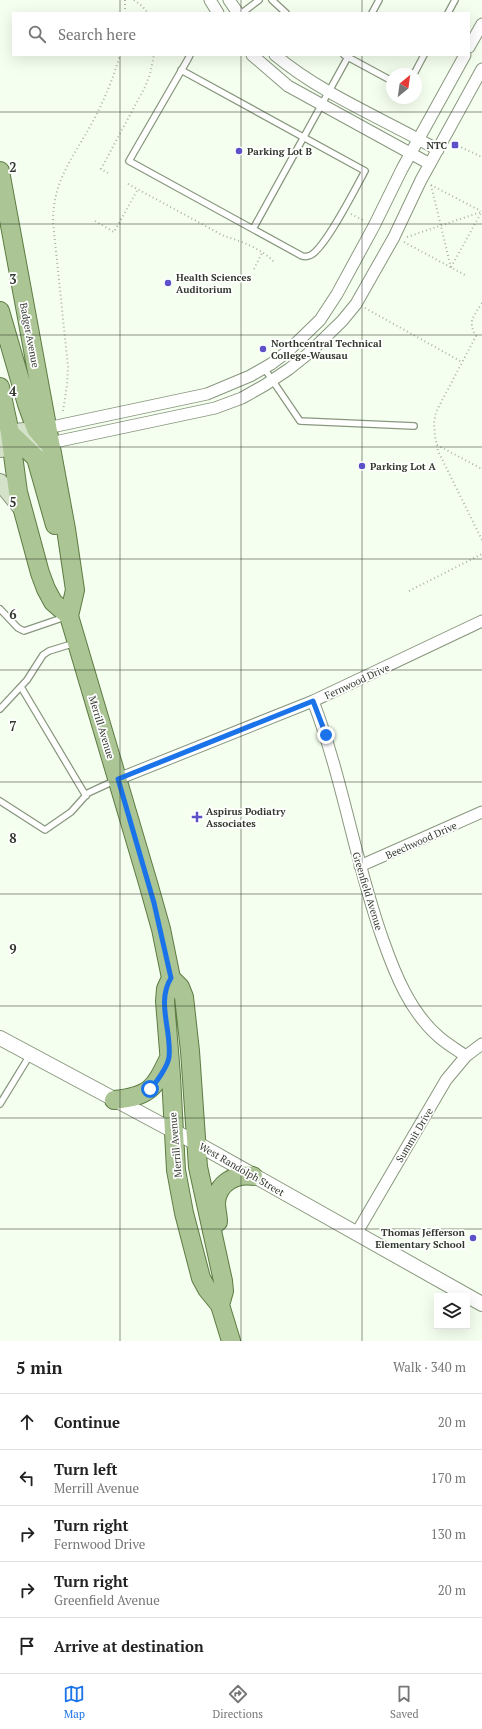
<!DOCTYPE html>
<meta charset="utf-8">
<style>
:root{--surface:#fff;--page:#f6f6f6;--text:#222;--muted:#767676;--line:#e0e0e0;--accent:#1a73e8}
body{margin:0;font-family:"PT Serif",serif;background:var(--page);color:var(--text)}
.controls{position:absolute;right:12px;bottom:12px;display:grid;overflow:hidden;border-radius:0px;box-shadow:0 4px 16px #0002}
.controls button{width:36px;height:36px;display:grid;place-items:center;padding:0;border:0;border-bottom:1px solid var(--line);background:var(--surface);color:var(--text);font:20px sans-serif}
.compass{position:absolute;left:386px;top:68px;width:36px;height:36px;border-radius:50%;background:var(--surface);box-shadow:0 4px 16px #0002;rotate:29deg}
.stop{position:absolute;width:12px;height:12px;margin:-9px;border:3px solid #1a73e8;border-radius:50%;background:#fff}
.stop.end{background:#1a73e8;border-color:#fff;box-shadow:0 1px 4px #0008}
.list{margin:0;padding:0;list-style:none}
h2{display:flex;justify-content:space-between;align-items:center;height:52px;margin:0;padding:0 16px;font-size:17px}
h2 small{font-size:13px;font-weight:400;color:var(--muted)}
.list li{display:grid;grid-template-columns:26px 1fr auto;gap:12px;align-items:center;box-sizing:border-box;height:56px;padding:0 16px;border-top:1px solid var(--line)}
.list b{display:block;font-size:15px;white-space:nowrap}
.list p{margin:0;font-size:13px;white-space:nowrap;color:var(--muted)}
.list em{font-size:13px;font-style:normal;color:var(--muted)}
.icon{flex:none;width:22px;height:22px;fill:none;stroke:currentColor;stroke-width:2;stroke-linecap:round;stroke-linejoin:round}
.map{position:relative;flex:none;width:482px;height:1341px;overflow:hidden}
.search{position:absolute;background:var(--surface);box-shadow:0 4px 16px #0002;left:12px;right:12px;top:12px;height:44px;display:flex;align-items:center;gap:10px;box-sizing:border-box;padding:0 14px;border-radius:0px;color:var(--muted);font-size:15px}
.sheet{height:332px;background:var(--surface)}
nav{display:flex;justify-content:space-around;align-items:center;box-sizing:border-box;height:56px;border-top:1px solid var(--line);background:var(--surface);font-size:11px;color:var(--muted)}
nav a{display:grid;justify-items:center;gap:2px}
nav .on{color:var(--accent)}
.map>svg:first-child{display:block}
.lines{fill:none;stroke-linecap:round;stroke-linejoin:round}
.service-casing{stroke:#89977f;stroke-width:8}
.minor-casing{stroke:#89977f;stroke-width:13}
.tertiary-casing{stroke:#89977f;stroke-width:16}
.secondary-casing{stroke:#89977f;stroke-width:18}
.primary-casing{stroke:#5d7b42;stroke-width:20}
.path{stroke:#adb5a7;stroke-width:2;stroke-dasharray:1 3;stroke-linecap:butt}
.service{stroke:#fff;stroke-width:5.5}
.minor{stroke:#fff;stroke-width:11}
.tertiary{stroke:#fff;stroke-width:14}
.secondary{stroke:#d5e2ca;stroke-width:16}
.primary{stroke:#abc594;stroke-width:18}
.route{stroke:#1a73e8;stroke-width:5}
.grid{fill:none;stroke:#33392f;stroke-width:1;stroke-opacity:0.55}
.poi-dot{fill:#5c51c9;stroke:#fff;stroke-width:1.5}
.labels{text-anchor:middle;stroke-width:3.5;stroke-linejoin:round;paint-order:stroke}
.poi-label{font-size:10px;font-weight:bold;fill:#33392f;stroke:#fff;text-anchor:start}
.street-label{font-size:10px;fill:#33392f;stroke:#fff}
.grid-label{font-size:13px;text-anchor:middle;font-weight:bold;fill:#33392f;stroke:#fff;stroke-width:3.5;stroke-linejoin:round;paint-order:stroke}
</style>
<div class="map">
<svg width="482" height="1341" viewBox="0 0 482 1341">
<rect width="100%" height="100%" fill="#f5ffef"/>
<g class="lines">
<g class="service-casing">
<path id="service" d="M272,0L286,13
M242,13L259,0
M372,13L379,0
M448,13L455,0
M344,55L392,81
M181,70L365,171C355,189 326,247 311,255C307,257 305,257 302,256L129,161L188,59L190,55
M414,74L424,55
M253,229L349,55
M264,368L300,421L414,426
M0,609L18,628L24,631L65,617
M21,687L86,796
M0,709L27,680L43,655L49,651L75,643
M0,801L45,830L71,812L88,793L116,780
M0,1104L30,1055"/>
</g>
<g class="minor-casing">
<path id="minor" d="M210,0L218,13
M229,0L238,13
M469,47L482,24
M252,55L288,86L430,164
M275,55C323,95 384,119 438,150
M47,428L207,394L250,376L271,364L287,352L320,320L337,294L374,226L402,169L465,55
M50,443L215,408L242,398L265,385L289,369L309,353L342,321L356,304L394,237L421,180L482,69
M313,701C343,779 355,862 383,940C395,974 410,1012 439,1037C447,1044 457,1050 466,1056
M118,779L313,701L482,621
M360,866L482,812
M356,1234L446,1080L466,1056L482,1044"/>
</g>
<g class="tertiary-casing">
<path id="tertiary" d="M0,1038L196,1143L482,1304"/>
</g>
<g class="secondary-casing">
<path id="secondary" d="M0,434L47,428
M0,449L50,443
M0,482L22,509"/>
</g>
<g class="primary-casing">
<path id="primary" d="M0,171L66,529L75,590L69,616L148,883L161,929L171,978L180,987L184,997L190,1051L198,1167L223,1281L224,1291L220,1305
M0,311L27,404L36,429L46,441
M0,387L10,433L18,492L40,573L46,589L53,602L69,616
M10,433L36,458L55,525
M171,978L166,989L165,1001L171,1076L176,1170L184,1213L201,1278L207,1289L220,1305L231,1341
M114,1100C150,1096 154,1089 169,1058
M218,1222C218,1216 216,1209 216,1203C217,1183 236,1173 253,1176"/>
</g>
<path class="path" d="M125,0V13
M134,0L142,6L148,13
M454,144L482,157
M108,173L101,169L145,87L150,74L154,55
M128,184L224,236C241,241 262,249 274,262
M431,185L451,268
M431,185L481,211
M351,214L365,221
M95,221L114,232L138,189
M407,237L481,212
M404,242L465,275
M451,267L481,213
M254,269L262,253
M482,303C474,316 467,321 476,336L436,412L434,423L435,436L438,451L482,540
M365,308L462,362
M63,411L67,385L68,367L53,222C53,180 73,158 92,123C104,101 113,79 120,55
M437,445L482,469
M409,591L482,554"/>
<use href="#service" class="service"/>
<use href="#minor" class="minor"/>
<use href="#tertiary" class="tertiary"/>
<use href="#secondary" class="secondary"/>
<use href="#primary" class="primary"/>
</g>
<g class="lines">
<path class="route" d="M150,1089C156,1083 168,1066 169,1057C172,1031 156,1002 171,978L154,903L118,779L313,701L326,735"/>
</g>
<path class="grid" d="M120,0V13M241,0V13M362,0V13M120,55V1341M241,55V1341M362,55V1341M0,112H482M0,224H482M0,335H482M0,447H482M0,559H482M0,670H482M0,782H482M0,894H482M0,1006H482M0,1118H482M0,1229H482"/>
<g class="poi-dot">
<rect x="451" y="141" width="8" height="8" rx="2"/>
<circle cx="239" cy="151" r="4"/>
<circle cx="168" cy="283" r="4"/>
<circle cx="263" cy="349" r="4"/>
<circle cx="362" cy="466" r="4"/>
<path d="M195 811h4v4h4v4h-4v4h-4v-4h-4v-4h4z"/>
<circle cx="473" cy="1238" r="4"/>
</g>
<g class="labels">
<g class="poi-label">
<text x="447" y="149" text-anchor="end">NTC</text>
<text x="247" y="155">Parking Lot B</text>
<text x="176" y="281">Health Sciences<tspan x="176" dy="12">Auditorium</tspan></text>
<text x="271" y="347">Northcentral Technical<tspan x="271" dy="12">College-Wausau</tspan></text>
<text x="370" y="470">Parking Lot A</text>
<text x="206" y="815">Aspirus Podiatry<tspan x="206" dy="12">Associates</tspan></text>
<text x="465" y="1236" text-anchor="end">Thomas Jefferson<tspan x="465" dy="12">Elementary School</tspan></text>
</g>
<g class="street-label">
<text transform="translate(30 335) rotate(79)" y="4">Badger Avenue</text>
<text transform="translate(357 681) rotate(-25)" y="4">Fernwood Drive</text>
<text transform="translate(102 727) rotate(73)" y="4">Merrill Avenue</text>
<text transform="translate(421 840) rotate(-24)" y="4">Beechwood Drive</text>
<text transform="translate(368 891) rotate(73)" y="4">Greenfield Avenue</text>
<text transform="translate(414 1135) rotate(-59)" y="4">Summit Drive</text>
<text transform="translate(175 1145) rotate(-95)" y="4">Merrill Avenue</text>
<text transform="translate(242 1169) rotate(30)" y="4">West Randolph Street</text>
</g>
</g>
<g class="grid-label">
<text x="13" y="172">2</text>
<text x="13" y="284">3</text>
<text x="13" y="396">4</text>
<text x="13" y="507">5</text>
<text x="13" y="619">6</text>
<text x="13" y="731">7</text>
<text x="13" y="843">8</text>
<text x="13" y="954">9</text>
</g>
</svg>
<div class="controls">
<button><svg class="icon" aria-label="layers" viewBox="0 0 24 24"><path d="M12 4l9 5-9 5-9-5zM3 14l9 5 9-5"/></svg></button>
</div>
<svg class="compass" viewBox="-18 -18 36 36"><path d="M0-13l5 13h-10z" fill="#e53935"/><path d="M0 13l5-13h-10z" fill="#767676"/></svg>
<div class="stop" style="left:150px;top:1089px"></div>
<div class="stop end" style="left:326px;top:735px"></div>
<div class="search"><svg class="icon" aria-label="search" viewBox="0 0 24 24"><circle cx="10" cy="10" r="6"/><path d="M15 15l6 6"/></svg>Search here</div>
</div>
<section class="sheet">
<h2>5 min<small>Walk · 340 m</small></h2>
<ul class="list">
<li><svg class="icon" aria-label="ahead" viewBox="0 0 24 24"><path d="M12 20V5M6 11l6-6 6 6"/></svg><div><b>Continue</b></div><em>20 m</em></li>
<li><svg class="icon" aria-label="left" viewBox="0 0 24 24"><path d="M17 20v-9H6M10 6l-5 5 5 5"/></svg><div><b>Turn left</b><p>Merrill Avenue</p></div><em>170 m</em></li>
<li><svg class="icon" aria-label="right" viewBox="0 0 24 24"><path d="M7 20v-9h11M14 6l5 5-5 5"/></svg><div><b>Turn right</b><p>Fernwood Drive</p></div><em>130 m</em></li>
<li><svg class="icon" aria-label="right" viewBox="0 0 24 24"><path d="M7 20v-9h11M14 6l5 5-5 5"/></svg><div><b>Turn right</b><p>Greenfield Avenue</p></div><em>20 m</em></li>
<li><svg class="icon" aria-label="arrive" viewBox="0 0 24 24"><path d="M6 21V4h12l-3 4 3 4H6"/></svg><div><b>Arrive at destination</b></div></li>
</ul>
</section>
<nav>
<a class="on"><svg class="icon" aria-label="map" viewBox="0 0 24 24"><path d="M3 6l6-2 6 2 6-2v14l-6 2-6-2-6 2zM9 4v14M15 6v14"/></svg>Map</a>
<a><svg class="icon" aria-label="directions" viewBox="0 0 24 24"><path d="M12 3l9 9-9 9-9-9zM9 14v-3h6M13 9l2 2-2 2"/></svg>Directions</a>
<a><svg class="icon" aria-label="saved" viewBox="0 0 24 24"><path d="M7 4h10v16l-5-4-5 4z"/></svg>Saved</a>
</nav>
